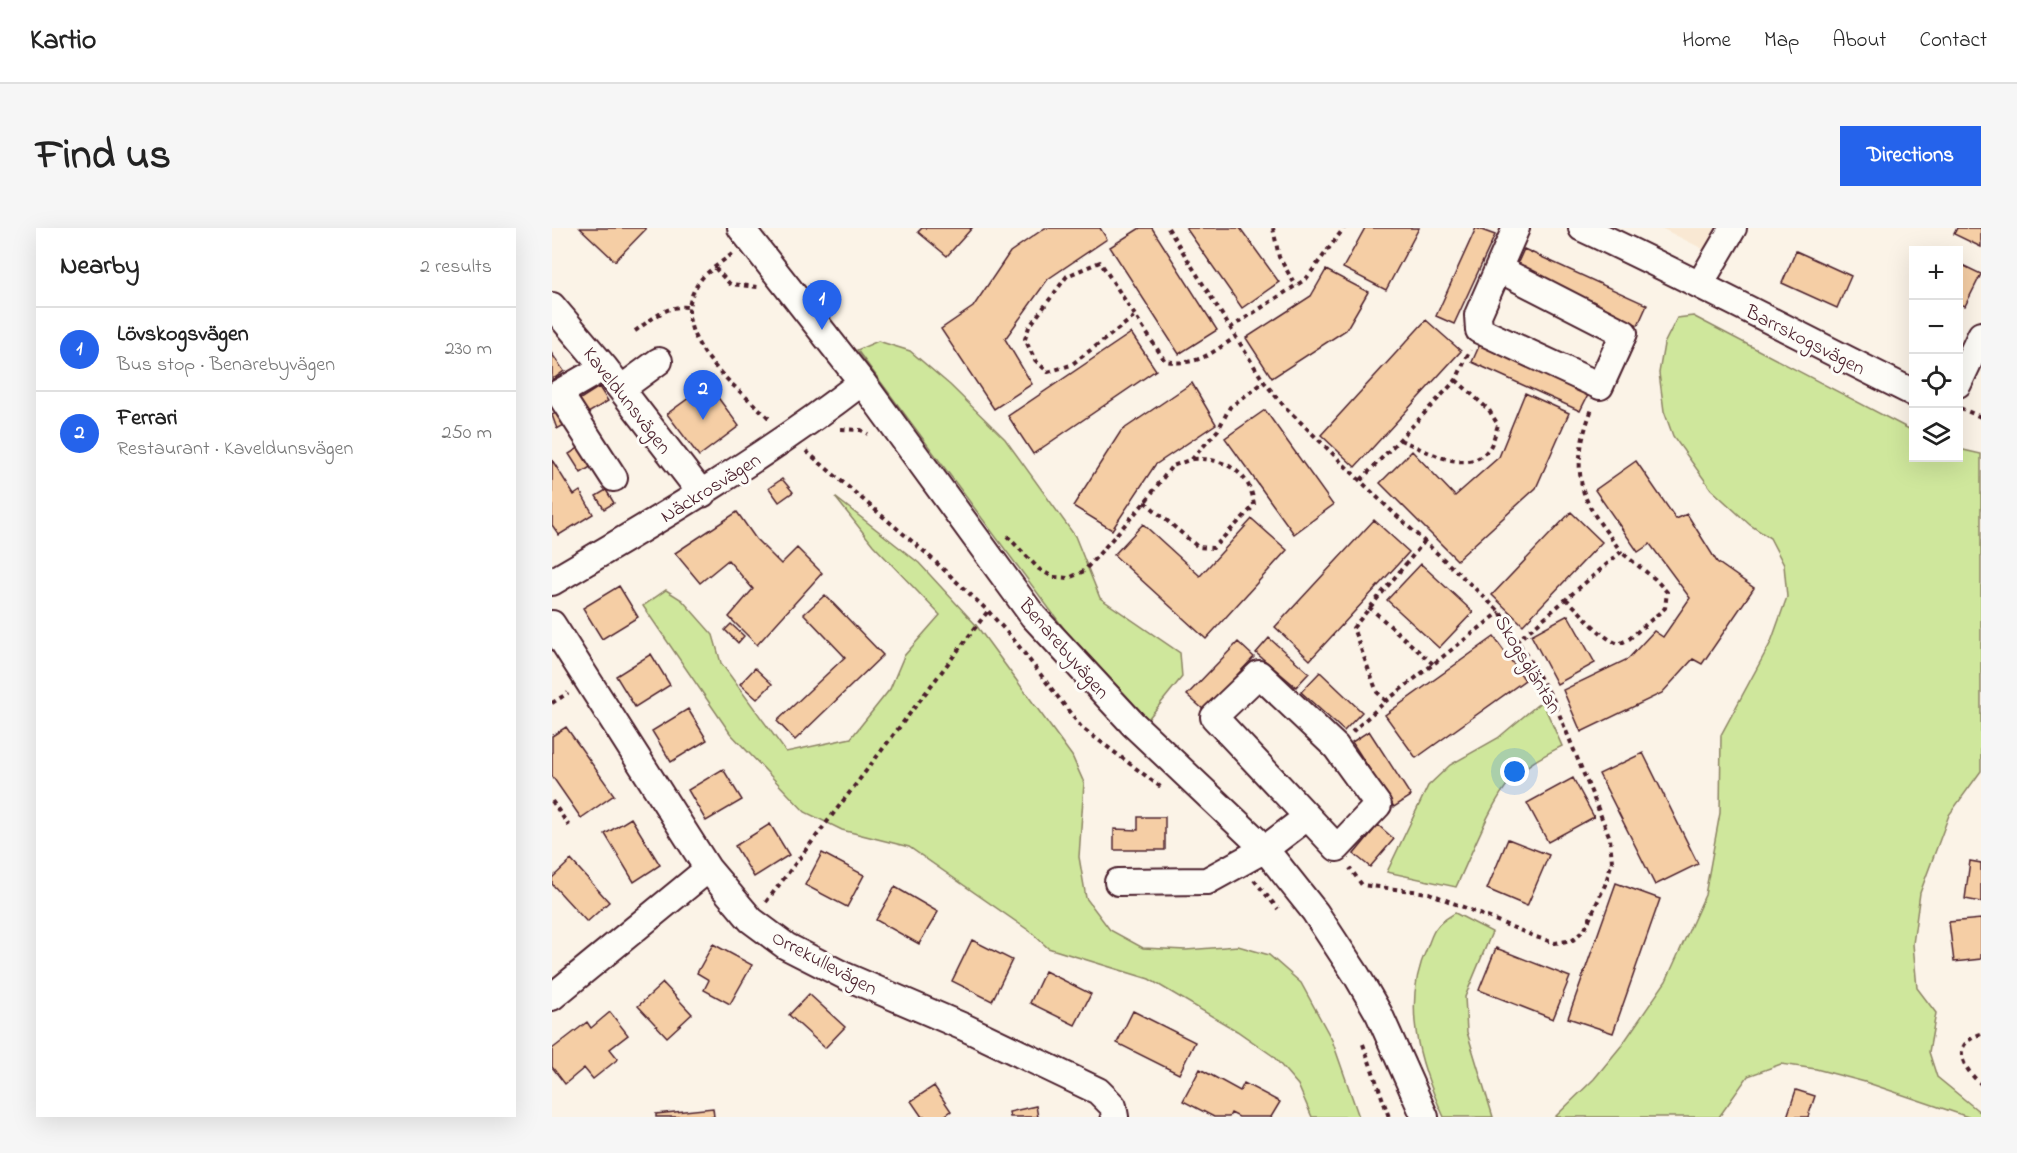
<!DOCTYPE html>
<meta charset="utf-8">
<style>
:root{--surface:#fff;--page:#f6f6f6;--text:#222;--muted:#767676;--line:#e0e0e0;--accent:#2563eb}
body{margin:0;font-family:"Indie Flower",sans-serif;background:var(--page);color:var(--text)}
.controls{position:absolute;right:18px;top:18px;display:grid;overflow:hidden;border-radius:0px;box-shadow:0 6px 24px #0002}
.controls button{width:54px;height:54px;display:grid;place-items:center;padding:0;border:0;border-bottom:2px solid var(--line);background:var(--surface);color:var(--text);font:30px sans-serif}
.you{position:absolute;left:963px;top:544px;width:21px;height:21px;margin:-15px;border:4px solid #fff;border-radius:50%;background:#1a73e8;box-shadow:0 0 0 9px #1a73e833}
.badge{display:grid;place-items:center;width:39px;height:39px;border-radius:50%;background:var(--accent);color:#fff;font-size:20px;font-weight:700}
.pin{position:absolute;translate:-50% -50px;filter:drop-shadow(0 2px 3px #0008)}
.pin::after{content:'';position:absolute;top:32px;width:21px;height:18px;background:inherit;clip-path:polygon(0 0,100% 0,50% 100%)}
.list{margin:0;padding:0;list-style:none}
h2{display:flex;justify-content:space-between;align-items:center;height:78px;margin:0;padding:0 24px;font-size:26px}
h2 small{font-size:20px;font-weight:400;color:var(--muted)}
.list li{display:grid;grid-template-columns:39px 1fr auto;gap:18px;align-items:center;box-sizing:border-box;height:84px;padding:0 24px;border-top:2px solid var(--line)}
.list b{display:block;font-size:22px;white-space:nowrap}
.list p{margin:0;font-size:20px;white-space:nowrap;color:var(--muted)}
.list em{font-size:20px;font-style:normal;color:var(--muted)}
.icon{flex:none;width:33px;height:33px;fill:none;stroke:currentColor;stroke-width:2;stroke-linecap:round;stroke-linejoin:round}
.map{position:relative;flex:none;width:1429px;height:889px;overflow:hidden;border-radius:0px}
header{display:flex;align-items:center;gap:36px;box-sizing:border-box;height:84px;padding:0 30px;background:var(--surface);border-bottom:2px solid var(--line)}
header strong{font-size:28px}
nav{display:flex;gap:33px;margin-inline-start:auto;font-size:21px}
.intro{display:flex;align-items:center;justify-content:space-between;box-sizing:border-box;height:144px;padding:0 36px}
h1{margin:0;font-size:42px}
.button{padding:15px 27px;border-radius:0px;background:var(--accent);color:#fff;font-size:21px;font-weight:700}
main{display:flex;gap:36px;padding:0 36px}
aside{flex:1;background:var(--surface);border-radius:0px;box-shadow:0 6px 24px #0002}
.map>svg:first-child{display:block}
.built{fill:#f9e8d3}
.green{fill:#cfe79c;stroke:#8c8364;stroke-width:1.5}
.building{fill:#f5cea5;stroke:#4a1f2b;stroke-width:1.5}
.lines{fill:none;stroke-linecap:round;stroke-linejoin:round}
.minor-casing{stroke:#4a1f2b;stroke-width:30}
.path{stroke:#4a1f2b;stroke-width:4;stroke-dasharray:4.5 4.5;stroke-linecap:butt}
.minor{stroke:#fdfcf7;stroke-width:26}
.labels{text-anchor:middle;stroke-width:6;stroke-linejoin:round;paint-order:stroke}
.street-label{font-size:20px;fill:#4a1f2b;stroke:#fdfcf7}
</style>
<header>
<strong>Kartio</strong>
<nav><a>Home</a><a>Map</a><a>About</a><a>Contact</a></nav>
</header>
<div class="intro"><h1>Find us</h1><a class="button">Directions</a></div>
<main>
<aside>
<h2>Nearby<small>2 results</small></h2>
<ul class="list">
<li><span class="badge">1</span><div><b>Lövskogsvägen</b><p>Bus stop · Benarebyvägen</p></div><em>230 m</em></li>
<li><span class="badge">2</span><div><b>Ferrari</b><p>Restaurant · Kaveldunsvägen</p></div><em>250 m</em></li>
</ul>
</aside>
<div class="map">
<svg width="1429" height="889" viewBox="0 0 1429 889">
<rect width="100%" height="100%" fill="#fbf3e7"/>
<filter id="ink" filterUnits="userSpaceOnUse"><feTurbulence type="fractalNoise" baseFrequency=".0167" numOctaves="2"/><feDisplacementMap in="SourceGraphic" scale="12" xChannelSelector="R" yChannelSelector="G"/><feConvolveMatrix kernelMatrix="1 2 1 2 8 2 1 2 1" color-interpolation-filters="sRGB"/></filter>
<g filter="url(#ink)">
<path class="built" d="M1109,0H1163L1153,22Z"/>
<path class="green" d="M1141,88L1361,203L1362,230H1406L1407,221L1429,226V543L1397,587L1368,665L1361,716L1365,760L1384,785L1377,824L1385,849L1429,885V889H1416L1313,854L1264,841L1229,836L1196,848L1167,889H1003L1042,851L1070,817L1114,753L1153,667L1168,585L1169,507L1219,414L1235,369L1232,337L1218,310L1198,297L1159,261L1121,208L1112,183L1107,145L1112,116L1125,90Z
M326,113L358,123L398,157L453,211L523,308L548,370L628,425L630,449L596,491L513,402L305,122Z
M283,269L367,335L424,397L520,528L532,555L527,629L534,670L558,702L591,720L634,722L686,718L717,727L749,755L780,812L807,889H760L746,857L721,828L685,803L597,751L496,720L479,704L357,619L290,602L253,584L178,505L91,378L114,362L130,372L161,407L169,435L234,524L299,510L338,461L352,428L388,387L321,317Z
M990,473L1010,518C993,527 973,537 960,551C939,573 918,630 904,659L835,644L876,558L898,537L946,510Z
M903,685L940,704L913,769L915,804L941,889H892C867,836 849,776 875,720C878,713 880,704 885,699C889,693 897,689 903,685Z"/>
<path class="building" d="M28,0H92L94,1L63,33Z
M370,0H420L395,28L366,4Z
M493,0H548L555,11L496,51L453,111L480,156L442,181L389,101L421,79L458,24Z
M588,0H600L665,102L627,126L558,19Z
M634,0H688L727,54L690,80Z
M813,0H867L834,62L791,40Z
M924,0L943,7L902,96L884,88Z
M1405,0H1429V19L1402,6Z
M972,21L1095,77L1086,97L963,41Z
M1244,23L1299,48L1285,80L1230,55Z
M1406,35L1429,46L1413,78L1406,75Z
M774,42L816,64L794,102L720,150L694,110L759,68Z
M874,92L909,123L803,239L769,207Z
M579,105L604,142L481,226L456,188Z
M928,116L1037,165L1028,183L920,134Z
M0,126L12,143L0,152Z
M640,155L664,196L603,237L560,302L521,278L569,203Z
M156,156L187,198L147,228L115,186Z
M47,159L56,173L33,187L25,173Z
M973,165L1017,185L984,260L905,332L828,255L860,223L903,268L947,229Z
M713,182L781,277L742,306L673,210Z
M7,183L14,196L5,201L0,187Z
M28,219L40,238L29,245L17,226Z
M0,232L22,267L28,263L41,286L7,307L0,297Z
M1084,233L1124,291L1135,286L1165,334L1202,360L1150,436L1141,431L1110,465L1029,504L1011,462L1076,431L1102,403L1111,409L1138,370L1098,316L1086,324L1043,262Z
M230,251L241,264L227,274L217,260Z
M54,262L62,275L52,281L44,268Z
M185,284L204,311L229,336L245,320L270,345L205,417L177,389L201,361L176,332L148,355L123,325Z
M1019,284L1050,314L971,397L940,367Z
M700,291L735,322L654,411L562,327L591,296L648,348Z
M822,292L857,324L758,432L723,399Z
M869,336L921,384L887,420L835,372Z
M67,358L86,389L50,411L31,380Z
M273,367L331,427L243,512L225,493L293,429L252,386Z
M1016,387L1043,435L1005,456L979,407Z
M179,396L192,408L186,415L173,402Z
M942,409L973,452L864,530L833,487Z
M717,410L757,445L744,459L704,425Z
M686,414L702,429L652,482L635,467Z
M99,426L118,457L83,479L64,448Z
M203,440L220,456L205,471L188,456Z
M768,444L810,484L792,503L749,464Z
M136,481L155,512L119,534L100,503Z
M14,499L62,567L29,590L0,548V508Z
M817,503L859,568L842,579L800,514Z
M1091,525L1146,636L1103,657L1047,546Z
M171,541L190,572L154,593L136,562Z
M1021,550L1042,589L996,614L975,575Z
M586,589H613V622H562V601L586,602Z
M79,590L108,637L82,654L53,606Z
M218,596L237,627L202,649L183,618Z
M826,597L842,611L818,639L802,626Z
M956,611L997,627L975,678L935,661Z
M270,625L312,647L295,679L253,657Z
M19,632L57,674L35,694L0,656V650Z
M1418,633L1429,635V674L1413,671Z
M1064,655L1108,671L1061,805L1016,790Z
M343,659L386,684L367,716L324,692Z
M1429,691V731L1402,734L1397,694Z
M420,712L460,732L440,773L400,753Z
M161,716L200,737L178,776L152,762L157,752L145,745Z
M944,720L1018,749L1001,791L927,762Z
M493,743L539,766L523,797L478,775Z
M111,755L140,786L115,809L86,778Z
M257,766L293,799L273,820L237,787Z
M581,783L643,814L627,846L565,815Z
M58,784L76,807L58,821L66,831L41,851L32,840L13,856L0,839V821L35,794L39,800Z
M648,841L688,863L692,855L728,874L719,889H687L679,885L677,889H662L631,873Z
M382,858L399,883L391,889H370L359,873Z
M1244,862L1263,868L1256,889H1235Z
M484,878L486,889H458L457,884Z
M161,880L162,889H104V886Z"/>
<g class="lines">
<g class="minor-casing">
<path id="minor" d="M189,0L310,154L481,388L581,496L713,621L763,684L805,748L827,786L873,889
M1030,0C1142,52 1251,110 1362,165
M947,41L1072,105L1048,158L927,102L926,87L964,0
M1148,56L1181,0
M0,78L52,139L150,266
M52,139L7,165L62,250
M1406,156L1429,107
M69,161L107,133
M0,354C106,292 212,230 310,154
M0,396L156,641L199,692L234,718L293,748L412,799L546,863L561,878L563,889
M707,446L784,519L826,577L785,620L662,489Z
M566,654L655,653L713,621L755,589
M0,769L156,641"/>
</g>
<path class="path" d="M616,0L712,154L732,178L829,273L948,384L1001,471L1058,610L1060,634L1053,657L1033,701L1021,712L1003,715L984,709L877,665L810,657L798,640
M721,0L727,29L744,58
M180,26C171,33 159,41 151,49C105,103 184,158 219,192
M163,40L178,56L206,59
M582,89L519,137L496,144L483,132L473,111L477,99L515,48L548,34L613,133C645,139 659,125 684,109
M678,100L754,51L792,0
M83,103C100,91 115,77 136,79
M1408,180L1429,189
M289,201L309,202L316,206
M848,212C872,221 914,248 935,223C941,217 943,205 946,197L937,182L904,152
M254,223L375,326L436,383L462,412L529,499L610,560
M809,252L904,152L918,122
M593,274L646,319L661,320L702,278C700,245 672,229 641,231
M455,308L487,341L501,349L517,350L532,343L593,274L620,238L640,231L666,202L678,179L712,154
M1014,371C1031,385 1047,409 1067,416L1077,411L1113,380L1115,364L1103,351L1069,324
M817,379L881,436
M964,414L1069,324C1059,309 1045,293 1037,277C1021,246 1028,212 1040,181
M834,473L825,464L801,400L872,314
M0,475L16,465
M800,504L834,473L948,384
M0,573L17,598
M702,652L726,681
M214,674L436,383
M1429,806C1397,817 1411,840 1429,856
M811,816L837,889"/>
<use href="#minor" class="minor"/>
</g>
</g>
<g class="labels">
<g class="street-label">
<text transform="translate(1254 111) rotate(27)" y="7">Barrskogsvägen</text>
<text transform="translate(76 172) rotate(52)" y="7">Kaveldunsvägen</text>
<text transform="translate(158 259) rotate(-32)" y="7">Näckrosvägen</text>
<text transform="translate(513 420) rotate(49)" y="7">Benarebyvägen</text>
<text transform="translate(977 436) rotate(59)" y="7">Skogsgläntan</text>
<text transform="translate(273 734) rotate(28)" y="7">Orrekullevägen</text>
</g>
</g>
</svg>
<div class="controls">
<button>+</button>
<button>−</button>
<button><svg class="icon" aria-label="locate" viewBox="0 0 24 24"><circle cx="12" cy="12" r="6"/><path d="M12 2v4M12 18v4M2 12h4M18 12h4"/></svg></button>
<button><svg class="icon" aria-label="layers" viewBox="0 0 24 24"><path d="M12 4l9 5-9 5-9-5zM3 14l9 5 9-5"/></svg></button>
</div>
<div class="you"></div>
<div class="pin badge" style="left:270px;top:102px">1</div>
<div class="pin badge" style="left:151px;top:192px">2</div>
</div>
</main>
